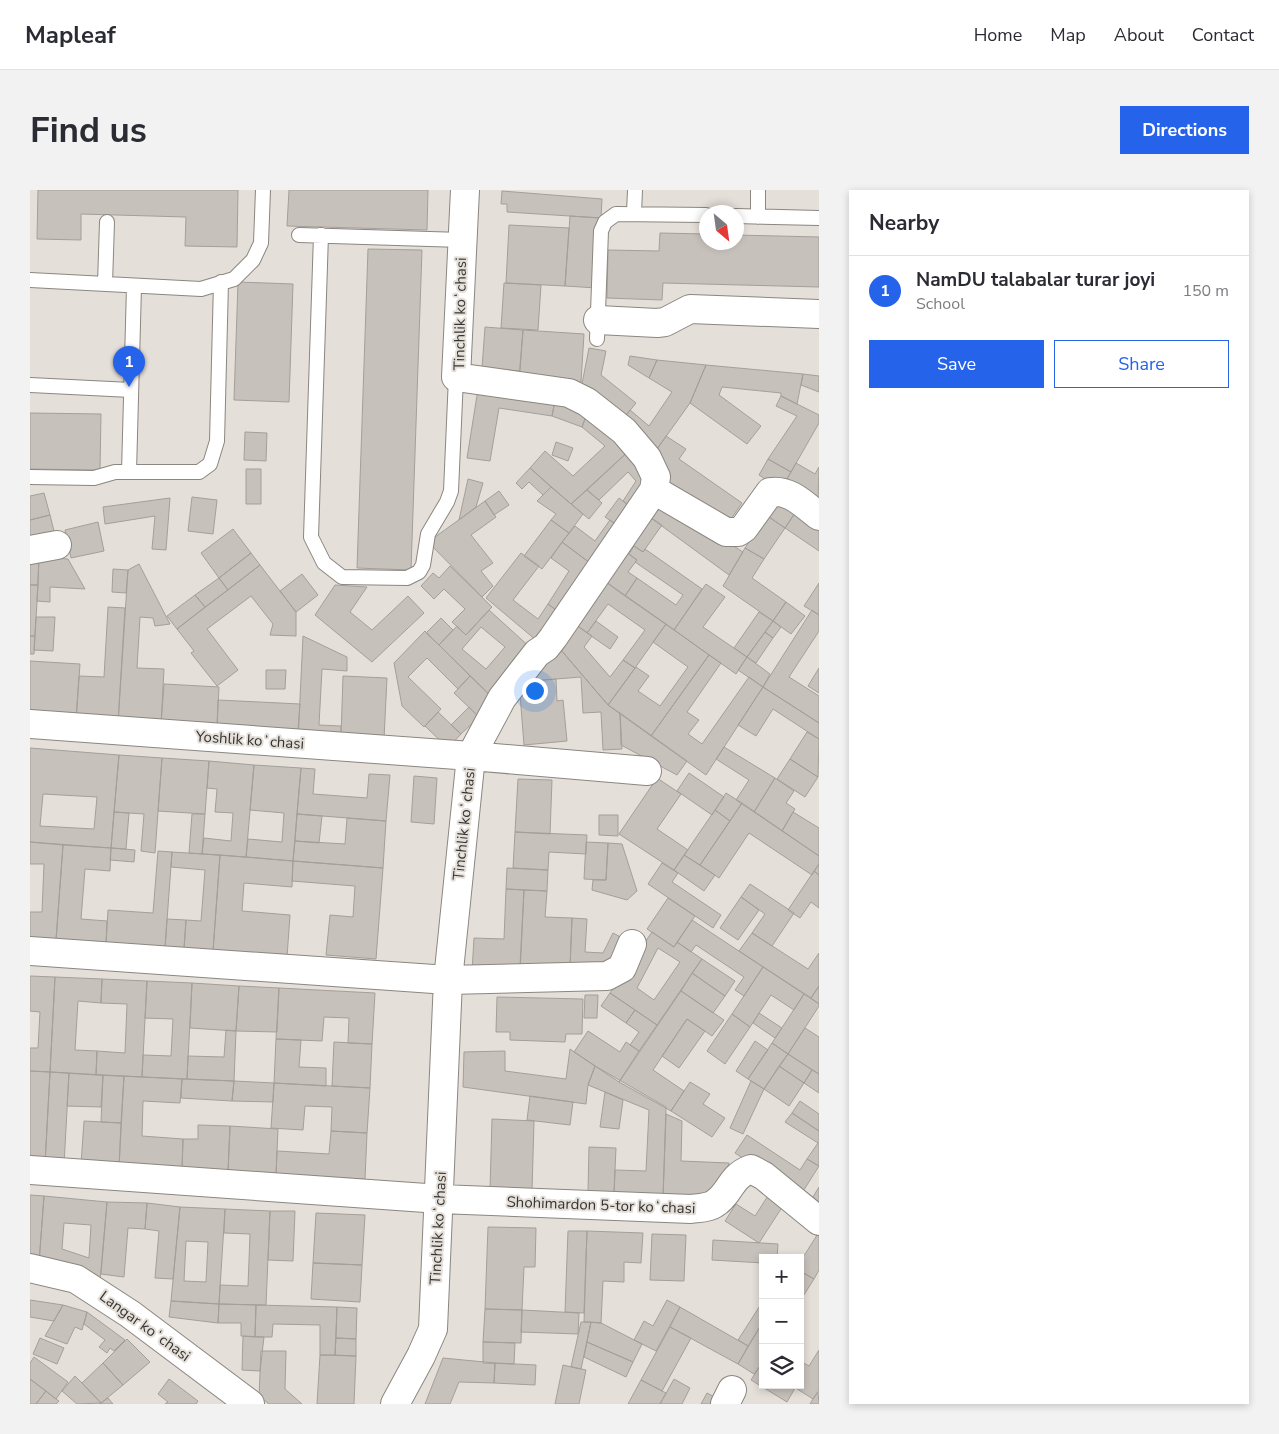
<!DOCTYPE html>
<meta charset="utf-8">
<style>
:root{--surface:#fff;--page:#f2f2f3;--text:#2b2b33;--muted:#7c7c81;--line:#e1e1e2;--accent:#2563eb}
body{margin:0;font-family:"Nunito Sans",sans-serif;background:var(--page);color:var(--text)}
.controls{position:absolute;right:15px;bottom:15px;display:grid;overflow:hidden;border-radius:0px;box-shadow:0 2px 8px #0003}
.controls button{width:45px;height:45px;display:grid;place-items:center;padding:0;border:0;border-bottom:1px solid var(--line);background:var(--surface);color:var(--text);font:25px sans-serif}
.compass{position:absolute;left:669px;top:15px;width:45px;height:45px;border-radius:50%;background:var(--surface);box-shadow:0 2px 8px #0003;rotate:151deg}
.you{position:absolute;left:504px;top:500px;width:18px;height:18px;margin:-12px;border:4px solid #fff;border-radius:50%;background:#1a73e8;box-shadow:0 0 0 8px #1a73e833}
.badge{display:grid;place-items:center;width:32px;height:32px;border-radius:50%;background:var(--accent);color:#fff;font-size:16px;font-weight:700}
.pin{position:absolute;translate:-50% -41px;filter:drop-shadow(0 1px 2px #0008)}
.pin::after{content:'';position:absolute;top:26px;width:18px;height:15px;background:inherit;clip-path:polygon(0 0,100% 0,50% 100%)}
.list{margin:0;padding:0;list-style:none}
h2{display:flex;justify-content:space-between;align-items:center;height:65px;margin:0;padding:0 20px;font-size:21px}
h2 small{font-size:16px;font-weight:400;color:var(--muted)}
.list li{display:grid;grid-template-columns:32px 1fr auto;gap:15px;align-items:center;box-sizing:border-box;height:70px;padding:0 20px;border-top:1px solid var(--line)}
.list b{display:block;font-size:19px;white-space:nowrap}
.list p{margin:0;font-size:16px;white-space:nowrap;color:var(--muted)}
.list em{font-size:16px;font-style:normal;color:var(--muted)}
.actions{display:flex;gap:10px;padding:15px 20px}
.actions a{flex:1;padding:11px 0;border:1px solid var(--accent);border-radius:0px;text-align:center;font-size:18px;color:var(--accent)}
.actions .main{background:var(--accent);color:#fff}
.icon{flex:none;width:28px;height:28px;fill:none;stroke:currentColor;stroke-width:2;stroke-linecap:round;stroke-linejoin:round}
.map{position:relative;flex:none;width:789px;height:1214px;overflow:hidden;border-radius:0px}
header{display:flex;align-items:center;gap:30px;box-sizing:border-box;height:70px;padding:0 25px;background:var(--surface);border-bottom:1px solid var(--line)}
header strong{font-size:24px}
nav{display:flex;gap:28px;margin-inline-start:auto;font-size:18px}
.intro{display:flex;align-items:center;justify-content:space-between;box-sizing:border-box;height:120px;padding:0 30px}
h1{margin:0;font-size:35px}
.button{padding:12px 22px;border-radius:0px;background:var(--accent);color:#fff;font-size:18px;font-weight:700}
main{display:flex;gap:30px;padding:0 30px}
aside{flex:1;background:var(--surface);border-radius:0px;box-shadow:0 2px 8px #0003}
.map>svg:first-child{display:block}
.building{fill:#c6c1bb;stroke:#a49f9a;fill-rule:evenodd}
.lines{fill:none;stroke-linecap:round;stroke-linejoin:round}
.service-casing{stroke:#8b8680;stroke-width:16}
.minor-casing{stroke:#8b8680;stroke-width:30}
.tertiary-casing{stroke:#8b8680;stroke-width:30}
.service{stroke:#fff;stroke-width:14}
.minor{stroke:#fff;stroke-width:28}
.tertiary{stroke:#fff;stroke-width:28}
.labels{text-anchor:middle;stroke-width:4;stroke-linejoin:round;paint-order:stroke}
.street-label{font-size:15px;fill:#363432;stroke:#e5dfd9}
</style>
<header>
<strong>Mapleaf</strong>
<nav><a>Home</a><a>Map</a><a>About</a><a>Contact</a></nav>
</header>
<div class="intro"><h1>Find us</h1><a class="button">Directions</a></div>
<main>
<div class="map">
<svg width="789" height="1214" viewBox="0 0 789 1214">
<rect width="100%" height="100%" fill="#e5dfd9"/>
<path class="building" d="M8,0H208L207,57L155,56L156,27L51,24V50L7,49Z
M259,0H398L397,40L257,36Z
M472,1L572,9L571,28L477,22V14H471Z
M540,26L571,28L567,98L535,96Z
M479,35L539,38L535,96L476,93Z
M630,43L676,44V52H706V45L789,47V97L633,93L632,110L577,108L578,60L629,61Z
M338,59L392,60L381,380L327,378Z
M208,92L263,94L259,212L204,210Z
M474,93L511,95L508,140L471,138Z
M455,137L493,140L490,181L452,178Z
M493,140L554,144L551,192L489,188Z
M559,158L576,161L571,185L606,213L590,233L550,204Z
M600,166L627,170L619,188L598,175Z
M627,170L676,175L660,213L620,269L590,233L600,220L619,236L642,202L619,188Z
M676,175L773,184L767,214L751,206V203L692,197L689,205L731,236L717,254L660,213Z
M773,184L789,186V202L771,195Z
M449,193L526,205L522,226L469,218L460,271L437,268Z
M526,205L559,218L552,237L522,226Z
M751,206L789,225V233L761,282L738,269L767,226L746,216Z
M559,218L603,257L541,314L500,278L515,261L543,286L575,256L552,237Z
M0,223L71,224L70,280L0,279Z
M215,242L237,243L236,271L214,270Z
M636,246L656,259L649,269L712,313L694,339L627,286L620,269Z
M526,252L543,258L538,271L522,265Z
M603,257L622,299L607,321L593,311L606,291L598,282L569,310L557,300Z
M738,269L761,282L751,299L729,285Z
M766,273L785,284L789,277L788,313L757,289Z
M500,278L521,297L513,305L499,292L492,299L486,293Z
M216,279H231V314H216Z
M438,289L453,293L446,317L429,330Z
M521,297L553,324L539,343L521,330L526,324L507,311Z
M557,300L572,313L559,329L541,314Z
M469,301L479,315L464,325L455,311Z
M14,303L20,325L0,330V306Z
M162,307L187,310L183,344L158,341Z
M626,307L713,362L699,385L614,323Z
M748,307L767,320L755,338L736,325Z
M140,308L136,360L122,359L125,326L75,334L73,317Z
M589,308L603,319L590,337L575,327Z
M455,311L466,327L441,345L463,373L451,381L463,396L452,407L398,352Z
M767,320L789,335V361L755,338Z
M614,323L632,335L613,362L595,350Z
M20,325L25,345L0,351V330Z
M736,325L755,338L734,369L715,358Z
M521,330L539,343L512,379L494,366Z
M580,330L594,340L564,376L532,352L545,336L565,351Z
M68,332L74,361L41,368L35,340Z
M203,339L221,363L189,388L171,363Z
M532,352L564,376L534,426L518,414L539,381L521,368Z
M604,356L613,362L615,359L672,399L644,440L595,406L607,388L646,415L653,405L605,372L607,370L599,364Z
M590,358L607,370L598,382L607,388L595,406L569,387Z
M715,358L734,369L722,388L756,412L743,431L693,396Z
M221,363L230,375L198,400L189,388Z
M491,363L509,376L483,410L508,429L518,414L534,426L513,456L456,408Z
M9,367L38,369L55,399L20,397V412L7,411Z
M9,367L8,395H0V370Z
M109,374L140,434L125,436L123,428L110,427L107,478L134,479L131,535L88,533L98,380Z
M230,375L266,422V446L240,445L243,434L221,406L177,439L208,480L187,496L161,463L164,461L147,439Z
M420,376L462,417L436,445L422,432L435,419L414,399L404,409L391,396L403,383L409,388Z
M83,379L98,380L96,403L82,402Z
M272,384L288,405L266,422L250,401Z
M569,387L636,434L605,478L593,470L615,440L578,414L557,443L538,429Z
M189,388L198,400L175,417L165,405Z
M789,393V425L774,416Z
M676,394L695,407L673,437L717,467L706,484L644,440Z
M0,395H8L5,446H0Z
M305,395L337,397L320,422L342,440L378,406L394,423L342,472L285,425Z
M165,405L175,417L147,439L137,426Z
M756,412L775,426L761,444L743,431Z
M78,417L95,418L88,533L46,530L49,486L74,487Z
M459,420L503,460L465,510L409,455L427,436L436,445ZM451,437L475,457L456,479L432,459Z
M782,420L789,425V441L759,487L789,506V533L733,497Z
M729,422L743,431L717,467L704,458Z
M6,427H25L23,461L4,460Z
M411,428L423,440L409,455L396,443Z
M541,431L562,446L554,457L580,487L593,470L605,478L578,515L525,453Z
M566,431L588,447L580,459L557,443Z
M743,431L751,437L743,448L735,442Z
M636,434L679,465L621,546L578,515L606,477L619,486L608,501L630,516L658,477L623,452Z
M395,441L440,486L428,499L397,468L378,487L411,519L394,537L372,516L364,473Z
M735,442L743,448L726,473L717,467Z
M0,446H5L4,464H0Z
M273,446L317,467V481L292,479L289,535L311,536V547L268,551Z
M525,453L578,515L590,523L592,559L573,560L571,522L553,523L551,487L489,492Z
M679,465L691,473L657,522L669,530L658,544L672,554L719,487L733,497L676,585L621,546Z
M717,467L740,484L733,497L708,480Z
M0,471L50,474L46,530L0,527Z
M789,478V503L778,496Z
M236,480H256L255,499H236Z
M313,486L357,488L354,549L311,547Z
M440,486L465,510L449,527L424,503Z
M526,489L527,511L533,510L537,551L494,555L489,492Z
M134,494L189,497L187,537L131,535Z
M733,497L789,533V549L743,519L726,546L708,535Z
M188,510L270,514L268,541L187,537Z
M439,517L449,527L431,544L421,535Z
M408,522L431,544L418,558L395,536Z
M590,523L657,571L647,585L591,555Z
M777,542L789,549L788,587L760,569Z
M694,557L745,588L724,622L706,610L719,590L686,569Z
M0,558L89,565L81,658L0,652ZM13,604L67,607L64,639L10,636Z
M89,565L132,568L125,663L111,661L114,624L84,622Z
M132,568L179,571L175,624L128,621Z
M760,569L788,587L775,607L747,589Z
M179,571L224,575L216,667L172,664L174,648L201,651L203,623L185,622L187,599L177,598Z
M224,575L271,578L263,671L216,667L218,649L252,652L254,623L220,620Z
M271,578L285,579L283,604L337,608L339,584L360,585L356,631L267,624Z
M659,583L694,607L682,625L647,601Z
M384,586L407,588L404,634L381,632Z
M627,588L651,604L627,639L658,660L644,680L589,644Z
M745,588L764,601L756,613L765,619L752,641L724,622Z
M488,589L522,590L520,644L485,642Z
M696,603L712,613L700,631L685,620Z
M712,613L789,666V674L782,685L719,643L689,688L670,675Z
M685,620L700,631L670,675L654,665Z
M84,622L99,623L96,659L81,658Z
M763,622L789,638V666L752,641Z
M162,624H175L172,664L159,663Z
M267,624L292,626L289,653L265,651Z
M569,625H588V646L569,645Z
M317,628L356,631L353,678L263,671L265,651L315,654Z
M485,642L557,645L556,664L519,662L518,680L483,678Z
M0,652L33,655L26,750L0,748V722H12L14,674H0Z
M556,652L578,653L576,690L554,689Z
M578,653L592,654L607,701L597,710L562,700L563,690H576Z
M33,655L81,658L80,681L55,679L51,729L77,731L76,754L26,750Z
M81,658L105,660L104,672L80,670Z
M128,661L142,662L135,758L76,754L78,720L123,723Z
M142,662L190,665L183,761L154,759L156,730L171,731L175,680L141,677Z
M190,665L263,671L262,697L214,693L212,721L260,725L257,767L183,761Z
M654,665L685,685L674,701L644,680Z
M263,671L353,678L346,769L296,765L300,725L323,727L325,696L262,691Z
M632,673L648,683L642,692L691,725L683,738L618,694Z
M789,674V685L784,681Z
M477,678L518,680L517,701L476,699Z
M784,681L789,685V718L781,712L770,728L758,720Z
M720,694L764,723L742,756L722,743L735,724L711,707Z
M476,699L494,700L490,783L442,781L444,748L474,749Z
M494,700L517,701L515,727L542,728L540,778L490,776Z
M711,707L729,720L708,750L690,738Z
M638,708L665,726L644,757L617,739Z
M542,728L557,729L555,762L573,763L583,743L596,750L585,780L540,778Z
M137,729L156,730L154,759L135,758Z
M662,730L733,777L714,806L705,800L714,787L666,755L661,762L647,752Z
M622,742L644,757L647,752L672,769L627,835L580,803ZM628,758L650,772L624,810L607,798Z
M722,743L778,779L789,763V796L781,808L709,761Z
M672,769L705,791L695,806L662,783Z
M733,777L774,804L764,820L741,805L720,837L702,824Z
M662,783L695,806L683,823L651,801Z
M0,786L25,787L20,882L0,881V858H8L10,822L0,821Z
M25,787L72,789L71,813L48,811L45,860L67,861L66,885L20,882Z
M72,789L117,791L112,887L66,885L67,861L95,863L97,814L71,813Z
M117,791L162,793L157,889L112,887L113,865L141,866L143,829L115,828Z
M162,793L209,796L206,841L160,838Z
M209,796L249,798L247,842L206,841Z
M789,796V814L781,808Z
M249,798L345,803L342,854L318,853L319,828L294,827L292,851L246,849Z
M651,801L694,830L682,846L657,829L623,880L654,901L641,921L589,892Z
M580,803L605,820L596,833L571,816Z
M774,804L789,814V816L758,864L742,853Z
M555,805H568L567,828H554Z
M467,807L553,809L552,844H536L535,852L480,850V842H466Z
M605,820L627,835L609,861L600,855L609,842L596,833Z
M729,823L752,838L745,848L723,833Z
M702,824L720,837L695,874L677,861Z
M657,829L675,841L649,878L632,866Z
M775,838L789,847V884L758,864Z
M196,840L206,841L204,891L157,889L158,866L194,867Z
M558,841L590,862L596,852L609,861L589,892L544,862Z
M246,849L271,850L269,877L296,878V896L244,893Z
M725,851L738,860L718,889L706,881Z
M304,852L342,854L340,898L302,896Z
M742,853L758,864L734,899L718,889Z
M540,859L565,876L558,895L556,914L433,897L434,862L475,861V881L536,889Z
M758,864L782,880L774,893L749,876Z
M565,876L636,917L633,1008L584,1006L585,980L616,981L619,920L558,895Z
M749,876L774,893L759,916L734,899Z
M782,880L789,884V903L774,893Z
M0,881L20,882L15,974L0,973Z
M20,882L39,883L34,975L15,974Z
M39,883L73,885L71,917L37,916Z
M73,885L94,886L91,933L71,932Z
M94,886L152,889L150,913L113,911L112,946L153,949L152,980L89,977Z
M152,889L204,891L202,911L151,908Z
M204,891L244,893L243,912L202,911Z
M721,891L734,899L713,944L700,938Z
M660,892L680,904L673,914L695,928L682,947L641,921Z
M244,893L340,898L337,943L301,941L302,917L275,916L273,940L241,938Z
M575,902L593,910L589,939L570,937Z
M500,906L543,912L540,935L497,930Z
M770,911L789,924V941L762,923Z
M762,923L789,941V976L777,969L788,953L755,932Z
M636,924L652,931L651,971L699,973L687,1010L633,1008Z
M462,929L504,931L502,1001L460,1000Z
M54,931L91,933L89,977L51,975Z
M168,935L200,936L198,982L152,980L153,949H168Z
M200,936L248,939L246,985L198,982Z
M301,941L337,943L335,989L246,985L247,961L299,964Z
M717,945L770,980L777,969L789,976L770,1006L705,963Z
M559,957L586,958L584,1002L558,1001Z
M789,997V1025L778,1015Z
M743,998L758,1008L729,1053L695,1031L706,1014L725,1026Z
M0,1005L14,1006L9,1073H0Z
M14,1006L77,1012L70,1091L9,1073ZM34,1033L61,1035L59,1068L32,1059Z
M77,1012L117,1013L115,1039L98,1038L94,1087L71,1084Z
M117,1013L150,1017L143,1089L125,1088L129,1041L115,1039Z
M150,1017L195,1019L189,1114L141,1111ZM156,1051L178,1052L176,1092L154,1091Z
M195,1019L240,1021L236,1115L189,1114L190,1095L218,1096L220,1044L194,1043Z
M240,1021H265L263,1071L238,1070Z
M286,1023L335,1025L332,1075L283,1073Z
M458,1037L506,1038L505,1077H494L492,1120L455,1119Z
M538,1041H557L554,1123L535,1122Z
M557,1041L613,1043L611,1073L594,1072V1092L573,1091L571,1133L554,1132Z
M789,1042V1080L784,1089L770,1081V1072Z
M622,1044L656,1045L654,1091L620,1090Z
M683,1050L748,1054L747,1068H733V1073L682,1070Z
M283,1073L332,1075L330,1112L281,1109Z
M770,1081L784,1089L770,1111Z
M0,1110L33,1115L24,1131L0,1127Z
M637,1110L650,1117L626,1161L604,1150L614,1131L623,1136Z
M141,1111L189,1114L188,1133L139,1127Z
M733,1111V1132L718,1156L708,1150Z
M189,1114L226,1115L225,1147L211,1146V1133H188Z
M33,1115L57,1122L52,1140L45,1137L37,1154L15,1146Z
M226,1115L307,1117L305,1165H290V1135L243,1134L242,1147H225Z
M307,1117L327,1118L326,1149L306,1148Z
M650,1117L718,1156L708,1174L640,1137Z
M455,1119L492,1120L491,1153L453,1152Z
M492,1120L549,1123L548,1144L491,1142Z
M57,1122L95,1150L84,1161L80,1158L77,1163L69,1157L75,1150L54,1134Z
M551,1132H561L551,1179L541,1177Z
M561,1132L571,1133L612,1154L603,1172L557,1152Z
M733,1132V1178L730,1176L724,1184L708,1174Z
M640,1137L661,1148L632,1201L611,1190Z
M213,1146L234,1147L230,1181L212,1180Z
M10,1148L34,1158L27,1174L3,1164Z
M306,1148L326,1149V1166L305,1165Z
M97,1149L120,1172L93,1195L73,1173Z
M453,1152L485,1153L484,1174L453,1173Z
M557,1152L603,1172L596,1187L554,1167Z
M789,1160V1200L783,1209L761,1195H770V1171L779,1176Z
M231,1161H256L255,1199L272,1214H239L229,1206Z
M290,1165L326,1166L324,1214H287Z
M4,1167L38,1192L26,1209L0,1189V1173Z
M413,1168L465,1173L464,1193L429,1192L420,1214H395Z
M73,1173L93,1195L71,1213L52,1193Z
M465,1173L506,1175L505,1195L464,1193Z
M533,1175L556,1180L549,1214H525Z
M730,1176L733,1178V1195H761L765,1198L757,1212L721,1190Z
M45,1186L52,1193L71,1213L47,1214L32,1201Z
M0,1189L16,1201L6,1214H0Z
M139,1189L168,1211L166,1214H135L138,1212L128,1204Z
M644,1189L660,1198L652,1214H630Z
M611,1190L636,1203L630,1214H598Z
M16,1201L26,1209L29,1211L26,1214H6Z
M788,1202L789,1214H780L783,1209Z
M677,1203L692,1211L690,1214H671Z
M78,1208L83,1214H69L71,1213Z"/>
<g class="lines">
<g class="service-casing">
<path id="service" d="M604,23L605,0
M706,26L789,28
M728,27V0
M269,45L432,50
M291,45L281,347L294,373L312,387L377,388L389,382L393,375L398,344L417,312L421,301L426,187
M0,90L171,99L204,89L223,70L231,53L233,0
M75,94L77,32
M567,149L571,41L575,32L586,24L676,25
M0,195L101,200
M99,282L104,96
M0,287L64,288L85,282H169L180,274L187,251L191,92"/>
</g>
<g class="minor-casing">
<path id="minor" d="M568,130L627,133L635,132L660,119L789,124
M624,300L696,342H708L714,338L740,302C760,299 774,315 789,326
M0,360L27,355
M0,534L441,566L617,581
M0,761L418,790L577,786L592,778L602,754
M0,980L410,1009L661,1019C668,1018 678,1018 684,1014C701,1004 699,987 721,979L734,986L789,1031
M365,1214L391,1166L403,1139L418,790L441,566L472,508L507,463L516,457L523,448L624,300L626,287L617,268L594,241L557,212L539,203L426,187L435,0
M695,1214L702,1200"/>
</g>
<g class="tertiary-casing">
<path id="tertiary" d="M0,1078L46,1089L100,1124L220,1214"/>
</g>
<use href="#service" class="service"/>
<use href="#minor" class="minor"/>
<use href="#tertiary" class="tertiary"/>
</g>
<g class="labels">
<g class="street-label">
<text transform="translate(430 124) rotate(-89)" y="5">Tinchlik koʻchasi</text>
<text transform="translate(220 550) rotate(4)" y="5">Yoshlik koʻchasi</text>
<text transform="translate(434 634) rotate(-84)" y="5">Tinchlik koʻchasi</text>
<text transform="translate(571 1015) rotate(2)" y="5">Shohimardon 5-tor koʻchasi</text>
<text transform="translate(408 1038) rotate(-87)" y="5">Tinchlik koʻchasi</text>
<text transform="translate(115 1136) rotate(36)" y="5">Langar koʻchasi</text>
</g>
</g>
</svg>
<div class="controls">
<button>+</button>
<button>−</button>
<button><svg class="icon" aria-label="layers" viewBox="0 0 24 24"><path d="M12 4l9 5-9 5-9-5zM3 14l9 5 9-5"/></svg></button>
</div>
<svg class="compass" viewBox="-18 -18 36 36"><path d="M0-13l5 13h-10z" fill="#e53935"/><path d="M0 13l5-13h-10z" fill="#7c7c81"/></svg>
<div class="you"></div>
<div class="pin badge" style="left:99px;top:197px">1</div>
</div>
<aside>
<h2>Nearby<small></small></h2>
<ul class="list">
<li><span class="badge">1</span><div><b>NamDU talabalar turar joyi</b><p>School</p></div><em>150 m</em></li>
</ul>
<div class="actions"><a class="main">Save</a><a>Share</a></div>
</aside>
</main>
